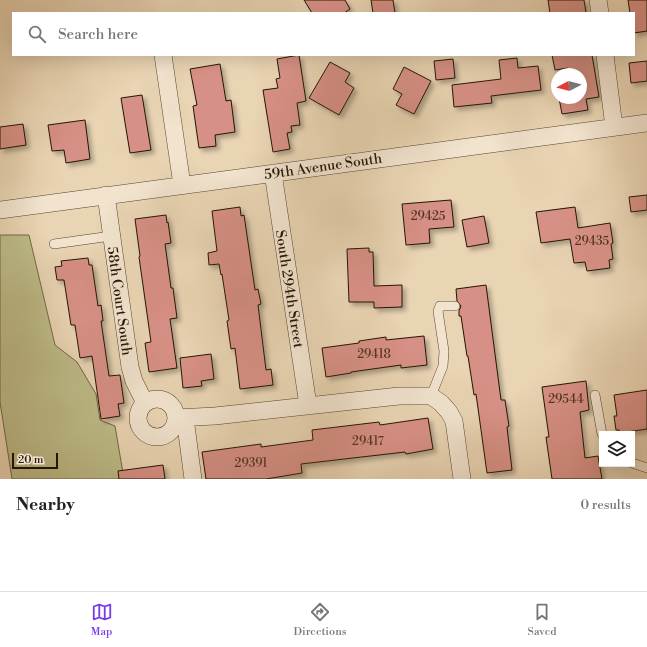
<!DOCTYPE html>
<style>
:root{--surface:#fff;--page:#f6f6f6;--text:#222;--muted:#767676;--line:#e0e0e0;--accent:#7c3aed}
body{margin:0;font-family:"Libre Bodoni",serif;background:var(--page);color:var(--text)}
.controls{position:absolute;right:12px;bottom:12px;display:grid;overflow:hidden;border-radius:0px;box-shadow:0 4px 16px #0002}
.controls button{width:36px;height:36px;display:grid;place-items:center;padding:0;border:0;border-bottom:1px solid var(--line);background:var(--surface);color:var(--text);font:20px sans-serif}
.compass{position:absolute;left:551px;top:68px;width:36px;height:36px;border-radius:50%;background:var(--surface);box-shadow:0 4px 16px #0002;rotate:263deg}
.scale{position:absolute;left:12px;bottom:10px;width:46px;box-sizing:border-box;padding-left:4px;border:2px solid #241505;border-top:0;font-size:11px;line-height:14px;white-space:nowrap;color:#241505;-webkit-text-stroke:3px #f1e3ce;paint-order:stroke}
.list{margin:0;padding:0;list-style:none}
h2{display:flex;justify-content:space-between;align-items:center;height:52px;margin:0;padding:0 16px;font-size:17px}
h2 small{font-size:13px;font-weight:400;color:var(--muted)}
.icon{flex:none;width:22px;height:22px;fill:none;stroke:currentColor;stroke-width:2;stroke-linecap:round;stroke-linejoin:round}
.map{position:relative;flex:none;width:647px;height:479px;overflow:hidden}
.search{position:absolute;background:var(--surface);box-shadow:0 4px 16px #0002;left:12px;right:12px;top:12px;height:44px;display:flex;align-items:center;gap:10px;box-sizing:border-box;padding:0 14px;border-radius:0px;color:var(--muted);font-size:15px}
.sheet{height:112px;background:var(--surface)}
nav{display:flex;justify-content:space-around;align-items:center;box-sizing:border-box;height:56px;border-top:1px solid var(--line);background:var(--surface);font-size:11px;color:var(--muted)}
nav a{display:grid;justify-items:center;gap:2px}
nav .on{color:var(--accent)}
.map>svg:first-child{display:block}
.green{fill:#bdbb88;stroke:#706846}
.building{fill:#d79085;stroke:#241505;filter:url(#shadow)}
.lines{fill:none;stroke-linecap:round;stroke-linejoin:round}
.lane-casing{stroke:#554530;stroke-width:10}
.street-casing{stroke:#554530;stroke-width:18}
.lane{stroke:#f1e3ce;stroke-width:9}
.street{stroke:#f1e3ce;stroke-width:17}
.labels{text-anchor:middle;stroke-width:4;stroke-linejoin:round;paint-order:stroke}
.number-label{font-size:12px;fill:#513425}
.street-label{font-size:14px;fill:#241505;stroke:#f1e3ce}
</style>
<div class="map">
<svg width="647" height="479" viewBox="0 0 647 479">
<defs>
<filter id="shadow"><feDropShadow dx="3.5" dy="3.5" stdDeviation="2" flood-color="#0004"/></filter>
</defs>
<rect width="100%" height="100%" fill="#e9d4b3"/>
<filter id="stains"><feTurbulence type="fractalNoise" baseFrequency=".005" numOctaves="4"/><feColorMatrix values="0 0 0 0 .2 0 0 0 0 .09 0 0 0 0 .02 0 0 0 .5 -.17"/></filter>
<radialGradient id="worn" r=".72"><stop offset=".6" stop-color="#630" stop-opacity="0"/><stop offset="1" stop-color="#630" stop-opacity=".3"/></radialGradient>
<path class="green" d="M0,235H29L55,345L77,362L96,394L100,420L115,426L124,479H12L0,402Z"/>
<path class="building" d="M304,0H345L350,9L344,13H312Z
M371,0H393L395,13H373Z
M548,0H584L586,13H550Z
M628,0H647V31L634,33V13H630Z
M299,55L306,101L297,103L300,125L291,126L292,132L287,133L290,149L273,152L263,90L278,88L276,79L280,78L277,59Z
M552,55H592L599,97L586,99L588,110L562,114L559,98H581V74H569L568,68L555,70Z
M517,58L518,68L538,66L541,90L491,96L492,103L454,107L452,85L501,79L499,60Z
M453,59L455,78L436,80L434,61Z
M647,61V81L631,83L629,63Z
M330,62L350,73L345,82L354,88L339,115L309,98Z
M220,64L226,101L231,100L235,132L215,135L216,146L199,148L193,106L197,105L190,69Z
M404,67L431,81L414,114L396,105L402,94L393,89Z
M142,95L151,150L130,153L121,98Z
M85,120L90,159L66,163L64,150L52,151L48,125Z
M23,124L26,145L0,149V127Z
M647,195V210L631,212L629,197Z
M451,200L454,227L429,229L430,243L406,245L402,204Z
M240,207L241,216L244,215L255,290L258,289L261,304L258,305L266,370L271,369L273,385L240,389L235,348L231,349L227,321L229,320L222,274L221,275L219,264L209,265L208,253L217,251L212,211Z
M575,207L578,228L610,223L613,243L611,244L613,259L609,260L610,268L587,271L585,262L574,263L570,239L541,243L536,212Z
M166,215L167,223L168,222L171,243L165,244L171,288H173L177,318L170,319L177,368L149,372L145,343L151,342L139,257L140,256L135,219Z
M484,216L489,243L467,247L462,220Z
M369,248V252H373L374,286L402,285V307L374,308V302H349L347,249Z
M88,258L89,265H92L98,306L101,305L103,321H101L109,376L120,375L124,403L118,404L120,416L101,419L92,356L80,358L75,325H71L64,280H57L55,267L62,266L61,261Z
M486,285L501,400H505L509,426L507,427L512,470L487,473L476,394L474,395L468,356H467L461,316H459V311L461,306L457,301L456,289Z
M424,336L427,365L401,368V365L351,372V373L326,377L322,348L359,343V341L386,337V340Z
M211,354L214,379L201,381L202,386L183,388L180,358Z
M586,381L589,410L580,412L585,458L598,456L602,479H552L546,437H549L542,387Z
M647,390V429L620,433L619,430H616L614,416H617L614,395Z
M428,418L433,449L406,454L405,452L301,464L302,473L266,479H206L202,452L261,444V447L313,440L312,430L379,422L380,425Z
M163,465L165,479H119L118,471Z"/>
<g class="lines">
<g class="lane-casing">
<path id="lane" d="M54,244L111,236
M595,395L602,434
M431,396L443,366L444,351L438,311L440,306H455
M632,463L647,468"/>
</g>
<g class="street-casing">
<path id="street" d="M598,0L600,13
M163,55L182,185
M605,55L614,127
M273,173L308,405
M106,195L130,367L134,381L145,403
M0,210L647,123
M138 418a19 19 0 1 1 38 0a19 19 0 1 1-38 0Z
M176,418L215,416L399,396H431L441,403L449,412L454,421L462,479
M185,418L193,479"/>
</g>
<use href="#lane" class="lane"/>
<use href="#street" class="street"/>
</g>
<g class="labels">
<g class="number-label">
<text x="428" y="220">29425</text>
<text x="592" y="245">29435</text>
<text x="374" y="358">29418</text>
<text x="566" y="403">29544</text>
<text x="368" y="445">29417</text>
<text x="251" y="467">29391</text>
</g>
<g class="street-label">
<text transform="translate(323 166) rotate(-8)" y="5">59th Avenue South</text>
<text transform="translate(290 289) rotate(81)" y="5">South 294th Street</text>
<text transform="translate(120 301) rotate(82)" y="5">58th Court South</text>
</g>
</g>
<rect width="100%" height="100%" filter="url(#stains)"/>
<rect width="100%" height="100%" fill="url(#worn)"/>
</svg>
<div class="controls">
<button><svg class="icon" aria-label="layers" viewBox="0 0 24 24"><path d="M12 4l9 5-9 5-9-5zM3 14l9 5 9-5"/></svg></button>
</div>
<svg class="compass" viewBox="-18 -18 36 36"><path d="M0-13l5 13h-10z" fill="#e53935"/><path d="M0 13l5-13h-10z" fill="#767676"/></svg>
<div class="scale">20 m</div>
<div class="search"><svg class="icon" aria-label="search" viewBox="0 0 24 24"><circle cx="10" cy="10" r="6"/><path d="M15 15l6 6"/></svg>Search here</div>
</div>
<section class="sheet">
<h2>Nearby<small>0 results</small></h2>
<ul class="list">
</ul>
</section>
<nav>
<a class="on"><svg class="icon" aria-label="map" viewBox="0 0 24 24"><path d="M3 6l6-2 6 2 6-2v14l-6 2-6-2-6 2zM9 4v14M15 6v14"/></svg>Map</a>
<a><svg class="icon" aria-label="directions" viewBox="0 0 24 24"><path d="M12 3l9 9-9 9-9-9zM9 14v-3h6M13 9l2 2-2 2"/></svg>Directions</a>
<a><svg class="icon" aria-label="saved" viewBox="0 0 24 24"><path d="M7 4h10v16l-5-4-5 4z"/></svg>Saved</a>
</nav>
